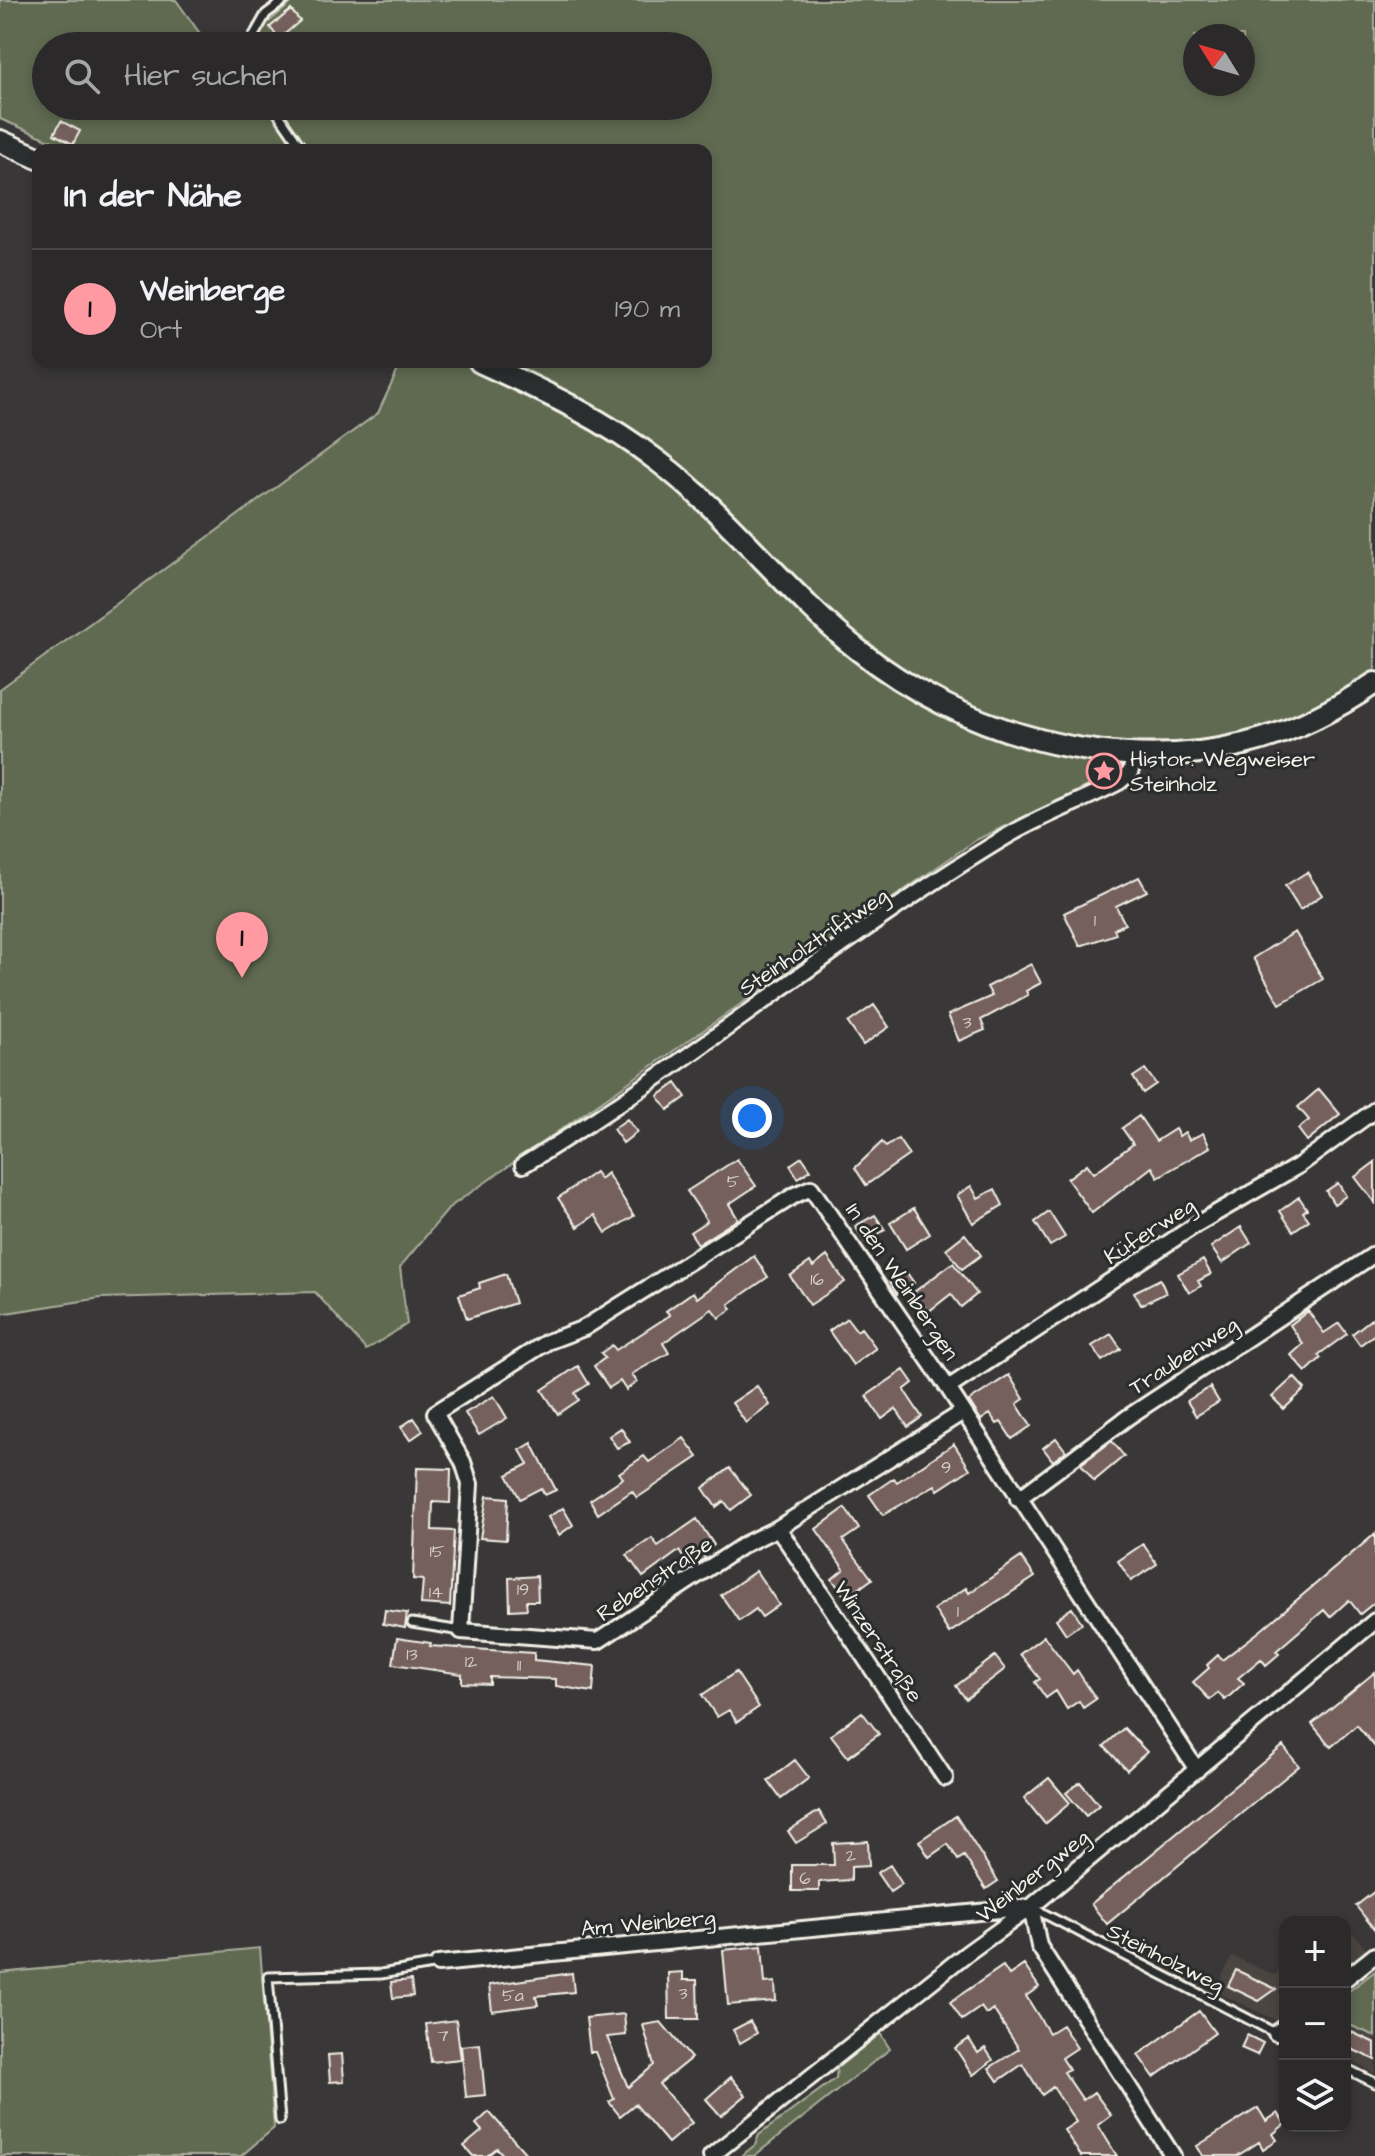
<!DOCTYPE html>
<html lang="de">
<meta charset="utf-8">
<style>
:root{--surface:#2b2929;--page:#333131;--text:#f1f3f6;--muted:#a6a6a8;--line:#474546;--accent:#ff9aa2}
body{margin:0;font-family:"Architects Daughter",sans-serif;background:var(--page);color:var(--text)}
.controls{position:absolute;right:24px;bottom:24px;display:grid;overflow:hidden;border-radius:16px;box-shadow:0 4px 12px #0003}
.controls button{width:72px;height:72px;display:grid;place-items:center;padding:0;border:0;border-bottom:2px solid var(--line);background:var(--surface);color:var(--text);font:40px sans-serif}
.compass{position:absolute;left:1183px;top:24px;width:72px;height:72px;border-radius:50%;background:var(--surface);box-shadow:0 4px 12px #0003;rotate:307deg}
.you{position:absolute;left:752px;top:1118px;width:28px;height:28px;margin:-20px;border:6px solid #fff;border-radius:50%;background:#1a73e8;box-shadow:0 0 0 12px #1a73e833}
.badge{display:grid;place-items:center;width:52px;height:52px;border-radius:50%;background:var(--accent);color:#111;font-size:26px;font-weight:700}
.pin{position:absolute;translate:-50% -66px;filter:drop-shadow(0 2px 4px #0008)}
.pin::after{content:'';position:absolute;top:42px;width:28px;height:24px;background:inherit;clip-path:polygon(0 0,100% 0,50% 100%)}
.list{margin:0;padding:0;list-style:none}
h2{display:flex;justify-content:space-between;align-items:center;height:104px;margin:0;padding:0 32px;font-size:34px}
h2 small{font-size:26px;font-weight:400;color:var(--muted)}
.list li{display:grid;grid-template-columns:52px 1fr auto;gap:24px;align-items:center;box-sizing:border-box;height:120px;padding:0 32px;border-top:2px solid var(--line)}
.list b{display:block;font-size:30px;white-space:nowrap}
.list p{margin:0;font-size:26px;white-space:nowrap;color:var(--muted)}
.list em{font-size:26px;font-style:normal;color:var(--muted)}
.icon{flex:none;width:44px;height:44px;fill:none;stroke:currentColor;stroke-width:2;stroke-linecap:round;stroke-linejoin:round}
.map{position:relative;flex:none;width:1375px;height:2156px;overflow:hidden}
.search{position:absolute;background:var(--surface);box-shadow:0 4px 12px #0003;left:32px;top:32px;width:680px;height:88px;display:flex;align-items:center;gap:20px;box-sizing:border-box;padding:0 28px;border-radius:44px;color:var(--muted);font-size:30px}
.panel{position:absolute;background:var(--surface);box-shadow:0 4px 12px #0003;left:32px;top:144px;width:680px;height:224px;border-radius:16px}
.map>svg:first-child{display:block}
.built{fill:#4b4442}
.green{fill:#616b51;stroke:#aaae9c;stroke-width:2;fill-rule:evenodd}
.building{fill:#74615d;stroke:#f4f1e8;stroke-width:2}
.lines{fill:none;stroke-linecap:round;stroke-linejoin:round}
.service-casing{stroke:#f4f1e8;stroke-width:13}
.minor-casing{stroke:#f4f1e8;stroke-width:20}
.secondary-casing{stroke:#f4f1e8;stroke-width:26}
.service{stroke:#2a2d2e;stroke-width:7}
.minor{stroke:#2a2d2e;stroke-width:14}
.secondary{stroke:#2a2d2e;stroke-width:20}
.labels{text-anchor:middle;stroke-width:6;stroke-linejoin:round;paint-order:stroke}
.number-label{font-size:18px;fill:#d4cdc5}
.poi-label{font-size:22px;fill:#f4f1e8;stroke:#2a2d2e;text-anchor:start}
.street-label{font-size:22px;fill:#f4f1e8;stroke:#2a2d2e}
</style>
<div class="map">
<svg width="1375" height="2156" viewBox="0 0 1375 2156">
<rect width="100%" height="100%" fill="#393737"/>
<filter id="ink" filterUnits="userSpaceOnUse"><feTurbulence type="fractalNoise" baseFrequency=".0125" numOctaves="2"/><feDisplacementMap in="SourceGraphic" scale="16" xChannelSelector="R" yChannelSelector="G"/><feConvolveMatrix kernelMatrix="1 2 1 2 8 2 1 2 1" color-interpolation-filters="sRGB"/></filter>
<g filter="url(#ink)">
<path class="built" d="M1345,1923L1375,1960V1971L1345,1994Z
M1232,1956L1274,1975L1285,1966V2025L1215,1991Z
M1345,2023L1375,2036V2074L1345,2055Z"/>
<path class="green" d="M0,0H176L209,46H46V106H698V46H240L295,0H1375V673L1316,707L1261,731L1211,743L1113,742L1111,775L976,840L450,1207L400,1267L407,1324L366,1350L315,1292L101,1298L0,1314V689L378,413L398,370V362H706V150H74L0,119ZM1195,36H1243V84H1195Z
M260,1948L274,2128L241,2156H0V1973Z
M1375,1971V2036L1345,2023V1994Z
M880,2033L890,2049L754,2156H741L755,2145L759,2135L836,2078L837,2067Z"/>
<path class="building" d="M291,10L300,21L279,39L270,27Z
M61,121L80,131L73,144L54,134Z
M1307,872L1322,895L1300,910L1285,886Z
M1139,877L1147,891L1116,906L1125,924L1114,929L1116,934L1080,946L1064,913Z
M1295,932L1323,979L1280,1004L1253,958Z
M1031,964L1041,983L1026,991L1028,995L981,1020L985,1030L959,1041L948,1015L992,996L987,987Z
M874,1005L889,1027L863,1045L848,1023Z
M1145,1069L1156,1084L1143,1093L1133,1077Z
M676,1083L686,1097L668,1110L658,1096Z
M1319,1089L1340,1114L1307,1141L1298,1129L1309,1120L1298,1107Z
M1139,1116L1156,1141L1175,1129L1179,1136L1185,1132L1189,1140L1203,1133L1210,1147L1158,1177L1152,1167L1092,1213L1067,1179L1087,1164L1094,1173L1133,1144L1122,1128Z
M627,1119L637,1132L623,1143L613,1129Z
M898,1139L909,1155L866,1185L855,1168L882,1142L886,1147Z
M802,1157L811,1170L798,1178L790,1165Z
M737,1159L756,1186L729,1204L738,1219L698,1244L690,1232L707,1221L687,1191Z
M1375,1162V1203L1355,1177Z
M595,1172L600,1179L607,1173L634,1216L606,1233L595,1215L578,1227L558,1198Z
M1338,1183L1346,1196L1334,1204L1326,1191Z
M971,1186L978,1198L995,1189L1003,1205L973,1223L957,1195Z
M1299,1197L1307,1209L1303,1212L1309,1220L1293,1231L1280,1211Z
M914,1208L930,1234L906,1249L890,1223Z
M1049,1212L1065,1237L1050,1246L1035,1222Z
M875,1215L885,1230L865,1242L855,1226Z
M1241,1227L1251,1243L1222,1263L1211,1247Z
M965,1234L981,1255L962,1269L946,1249Z
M754,1256L768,1277L729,1304L732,1309L719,1318L712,1309L663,1343L669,1353L632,1374L637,1382L626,1390L620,1381L609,1388L594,1366L605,1358L601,1353L612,1345L616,1350L670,1315L666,1311L693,1292L697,1298Z
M827,1256L845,1282L810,1305L790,1276L810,1262L813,1267Z
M1203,1260L1211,1274L1198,1281L1201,1286L1189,1293L1178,1274Z
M953,1263L977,1294L961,1307L951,1294L928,1312L914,1292Z
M905,1270L914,1283L897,1294L889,1281Z
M506,1274L515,1303L467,1319L459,1295L480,1288L479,1283Z
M1160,1279L1166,1293L1141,1305L1134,1292Z
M1308,1311L1324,1333L1339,1323L1347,1334L1318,1355L1321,1358L1306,1372L1291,1355L1303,1344L1290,1325Z
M1375,1316V1334L1360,1345L1352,1334Z
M847,1318L857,1331L861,1328L876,1348L853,1365L829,1331Z
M1111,1334L1121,1349L1102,1361L1092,1346Z
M578,1366L589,1384L575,1393L579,1400L558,1414L542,1390Z
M904,1370L913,1383L904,1390L922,1417L908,1427L896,1409L882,1419L866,1396Z
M1009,1375L1024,1399L1017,1404L1031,1426L1012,1439L1001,1422L997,1424L990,1414L981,1420L969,1401Z
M1294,1377L1305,1389L1284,1409L1272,1397Z
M757,1386L770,1405L746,1423L732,1403Z
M1210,1387L1219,1402L1196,1416L1187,1401Z
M494,1396L507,1418L479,1435L465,1413Z
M414,1418L423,1431L410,1440L401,1427Z
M621,1428L630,1442L617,1448L609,1436Z
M684,1438L698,1457L637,1498L632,1491L598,1514L590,1500L623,1478L619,1473L644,1456L649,1462Z
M1056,1438L1066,1451L1053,1461L1043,1448Z
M1112,1441L1124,1456L1094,1481L1081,1464Z
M532,1443L556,1490L545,1495L541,1488L520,1499L507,1475L528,1464L520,1450Z
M954,1444L970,1469L938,1490L935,1485L883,1515L869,1495L894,1478L897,1482Z
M417,1468L451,1469L450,1503L433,1502L432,1530L454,1531L450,1606L421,1604L423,1580L413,1579Z
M730,1468L751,1495L731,1510L724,1501L716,1507L703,1488Z
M487,1496L508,1498L506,1540L480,1538Z
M563,1508L573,1525L559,1535L548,1517Z
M845,1508L859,1529L843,1540L872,1579L846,1598L832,1579L844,1569L816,1529Z
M697,1519L714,1545L702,1553L705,1558L690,1568L679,1551L643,1577L627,1555L652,1538L658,1546Z
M1375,1534V1602L1360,1614L1349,1600L1330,1617L1324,1610L1276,1651L1279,1654L1266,1665L1261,1659L1238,1678L1244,1683L1225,1700L1218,1693L1210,1700L1193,1682L1209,1668L1207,1665L1218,1655L1222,1660L1260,1631Z
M1143,1544L1157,1564L1131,1581L1118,1561Z
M1021,1557L1035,1577L949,1633L934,1609L966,1588L969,1593Z
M756,1571L779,1605L762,1617L756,1609L739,1621L721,1595Z
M537,1576L538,1601H526L527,1609L510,1610L509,1578Z
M1072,1608L1082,1623L1066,1634L1056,1619Z
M385,1610L407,1613L405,1628L383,1624Z
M1044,1636L1073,1674L1077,1670L1096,1699L1083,1708L1079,1701L1067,1709L1056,1691L1046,1698L1035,1682L1040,1679L1020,1654Z
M397,1638L431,1643L430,1646L534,1653V1660L595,1666L593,1692L556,1686V1679L490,1677V1684L462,1683V1674L393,1664Z
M995,1656L1005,1669L966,1699L956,1686Z
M736,1672L759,1707L737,1722L729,1710L717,1717L702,1695Z
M1375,1672V1747L1357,1725L1331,1747L1312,1724Z
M862,1712L879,1734L848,1757L831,1735Z
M1124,1728L1147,1752L1127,1770L1104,1746Z
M1283,1746L1299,1766L1107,1924L1091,1904Z
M795,1760L809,1778L781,1799L768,1781Z
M1049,1778L1070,1803L1045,1824L1024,1798Z
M1080,1782L1099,1805L1086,1816L1066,1793Z
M819,1811L827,1824L796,1843L788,1831Z
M956,1816L998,1881L986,1889L964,1856L958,1860L948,1844L929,1857L919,1841Z
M868,1841L869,1866L851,1867V1880L819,1882V1891H792V1865H834L833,1843Z
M890,1865L902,1884L890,1892L877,1873Z
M1375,1891V1930L1356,1906Z
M762,1946L765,1983L775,1982L776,2001L728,2005L723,1950Z
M1024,1965L1039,1987L1026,1996L1049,2033L1062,2025L1077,2048L1062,2058L1069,2069L1064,2072L1083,2100L1094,2092L1111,2115L1098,2125L1117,2156H1081L1064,2130L1076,2122L1053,2087L1042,2095L1023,2064L998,2081L989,2068L1019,2049L993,2009L986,2014L981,2007L962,2020L950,2002L1003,1966L1009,1975Z
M1236,1970L1276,1989L1259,2001L1228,1986Z
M683,1972V1980H697L698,2019H669L668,1973Z
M572,1973L574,1992L536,1996L538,2005L492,2011L489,1985Z
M411,1980L413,1996L393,1998L391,1982Z
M1199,2011L1215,2033L1154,2077L1138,2055Z
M624,2014L626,2035L607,2037L628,2087L654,2065L643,2025L661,2022L691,2058L659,2084L692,2123L668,2143L635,2104L620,2116L609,2102L614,2099L595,2052H590L586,2018Z
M456,2020L461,2059L431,2062L426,2024Z
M750,2021L757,2033L740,2043L733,2030Z
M1345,2029L1375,2043V2060L1345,2046Z
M1247,2035L1263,2043L1257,2055L1241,2048Z
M969,2039L978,2053L985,2048L993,2060L973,2075L955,2048Z
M480,2044L485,2095L466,2097L461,2046Z
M342,2054L344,2081L330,2082L328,2055Z
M731,2077L746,2095L721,2116L706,2099Z
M1258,2108L1266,2121L1278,2113L1285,2124L1273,2134L1277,2140L1263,2149L1259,2142L1237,2156H1203L1197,2146Z
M489,2112L528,2156H504L497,2148L487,2156H473L464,2146L482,2131L476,2124Z"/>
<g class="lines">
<g class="service-casing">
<path id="service" d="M248,46L266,14L285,0
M273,106L303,150
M412,1623L461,1631
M1031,1907L1285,2038
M1345,2068L1375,2083
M280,2120L268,1977L381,1974L438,1964"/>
</g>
<g class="minor-casing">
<path id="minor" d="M523,1165C689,1065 838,938 1004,838C1040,816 1081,802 1119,782L1130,773L1132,766
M948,1388L1197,1224L1298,1166L1375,1110
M963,1412L778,1528L745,1544L598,1641L461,1631L470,1484L463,1462L435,1413L547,1342L584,1328L795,1195L811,1188L948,1388L1197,1770
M1018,1499L1128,1417L1375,1254
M778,1528L945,1778
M1031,1907L1039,1946L1173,2156
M438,1964L1031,1907
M1345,1979L1375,1955
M1276,2033L1285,2027
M711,2156L966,1954L1031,1907L1375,1621"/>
</g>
<g class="secondary-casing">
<path id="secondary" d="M0,141L38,158
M480,362C543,391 604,419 659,462C731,517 786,592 857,649C961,733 1112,776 1244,744C1291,733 1335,710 1375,683"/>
</g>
<use href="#service" class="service"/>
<use href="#minor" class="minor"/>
<use href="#secondary" class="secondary"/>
</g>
</g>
<defs>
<g id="sight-ring" transform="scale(1.8)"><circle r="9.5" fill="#2a2d2e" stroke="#ff9aa2" stroke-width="1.5"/><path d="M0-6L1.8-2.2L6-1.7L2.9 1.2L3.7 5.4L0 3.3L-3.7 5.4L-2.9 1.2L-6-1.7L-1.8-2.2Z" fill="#ff9aa2"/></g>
</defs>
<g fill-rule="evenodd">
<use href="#sight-ring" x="1104" y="771"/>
</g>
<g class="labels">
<g class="number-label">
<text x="1095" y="926">1</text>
<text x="967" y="1028">3</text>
<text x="733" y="1187">5</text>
<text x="817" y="1285">16</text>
<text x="946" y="1473">9</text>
<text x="437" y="1557">15</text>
<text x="523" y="1595">19</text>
<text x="436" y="1598">14</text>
<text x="958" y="1617">1</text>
<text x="412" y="1660">13</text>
<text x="471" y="1667">12</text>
<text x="519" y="1671">11</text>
<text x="851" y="1861">2</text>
<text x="805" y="1884">6</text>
<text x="683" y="1999">3</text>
<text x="513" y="2001">5a</text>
<text x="443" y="2041">7</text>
</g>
<g class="poi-label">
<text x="1130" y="766">Histor. Wegweiser<tspan x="1130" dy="25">Steinholz</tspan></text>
</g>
<g class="street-label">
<text transform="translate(813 941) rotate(-34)" y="8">Steinholztriftweg</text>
<text transform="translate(1149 1230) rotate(-33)" y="8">Küferweg</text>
<text transform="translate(903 1281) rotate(56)" y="8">In den Weinbergen</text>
<text transform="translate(1183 1355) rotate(-33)" y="8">Traubenweg</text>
<text transform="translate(654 1578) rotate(-34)" y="8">Rebenstraße</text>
<text transform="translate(879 1641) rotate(56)" y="8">Winzerstraße</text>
<text transform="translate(1032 1875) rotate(-38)" y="8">Weinbergweg</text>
<text transform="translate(648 1922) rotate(-5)" y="8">Am Weinberg</text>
<text transform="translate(1166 1957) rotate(27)" y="8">Steinholzweg</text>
</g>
</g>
</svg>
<div class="controls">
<button>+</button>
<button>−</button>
<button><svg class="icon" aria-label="layers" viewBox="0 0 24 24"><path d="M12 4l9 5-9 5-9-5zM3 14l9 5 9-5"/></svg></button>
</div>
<svg class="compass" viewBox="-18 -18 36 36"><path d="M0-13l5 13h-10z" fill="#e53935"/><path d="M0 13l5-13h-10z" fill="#a6a6a8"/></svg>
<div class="you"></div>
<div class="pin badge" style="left:242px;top:978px">1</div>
<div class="search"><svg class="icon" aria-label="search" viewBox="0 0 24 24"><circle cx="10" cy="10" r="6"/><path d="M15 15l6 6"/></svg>Hier suchen</div>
<section class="panel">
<h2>In der Nähe<small></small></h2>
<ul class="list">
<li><span class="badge">1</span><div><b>Weinberge</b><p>Ort</p></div><em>190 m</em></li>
</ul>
</section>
</div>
